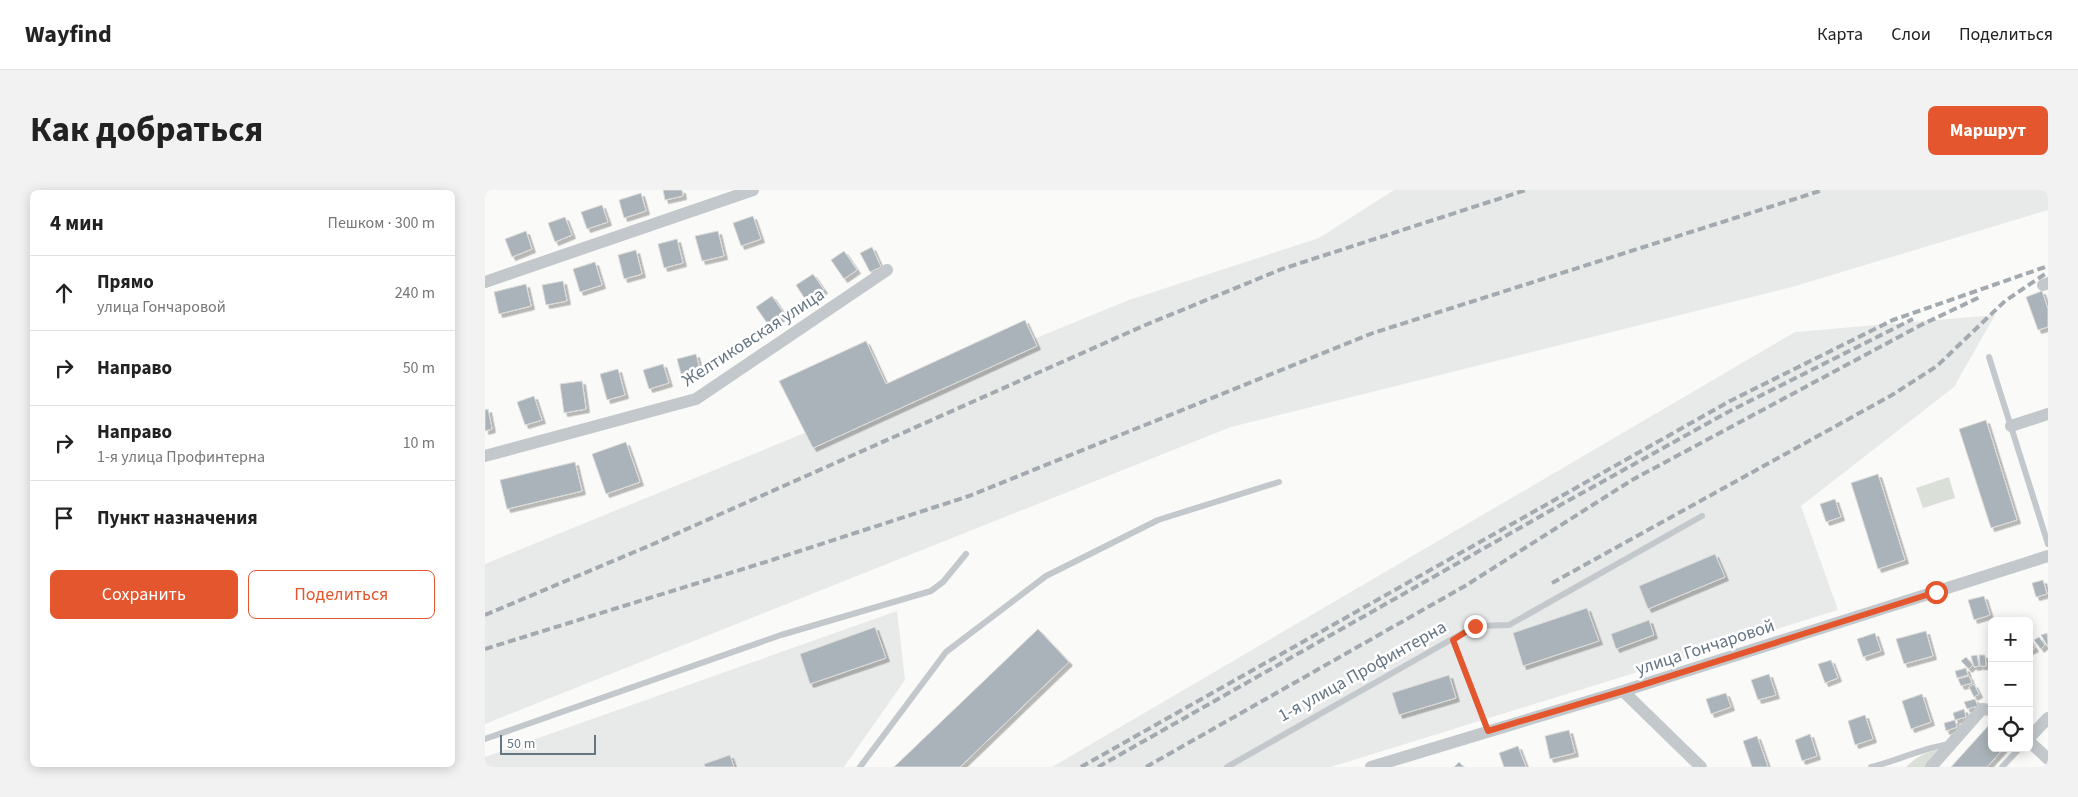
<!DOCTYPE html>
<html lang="ru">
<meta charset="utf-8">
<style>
:root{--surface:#fff;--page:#f2f2f2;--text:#222;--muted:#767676;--line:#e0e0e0;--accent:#e4572e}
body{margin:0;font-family:"Source Sans 3",sans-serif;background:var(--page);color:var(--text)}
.controls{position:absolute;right:15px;bottom:15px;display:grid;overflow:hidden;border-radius:8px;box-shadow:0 2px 12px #0003}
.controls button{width:45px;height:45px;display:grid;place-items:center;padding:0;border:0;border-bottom:1px solid var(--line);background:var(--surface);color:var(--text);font:25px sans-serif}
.scale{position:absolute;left:15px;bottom:12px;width:96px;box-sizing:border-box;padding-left:5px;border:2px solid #657683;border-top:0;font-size:14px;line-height:18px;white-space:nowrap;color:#657683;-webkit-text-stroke:4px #fff;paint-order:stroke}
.stop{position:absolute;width:15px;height:15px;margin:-11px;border:4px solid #e4572e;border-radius:50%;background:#fff}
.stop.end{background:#e4572e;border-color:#fff;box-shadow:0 1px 5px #0008}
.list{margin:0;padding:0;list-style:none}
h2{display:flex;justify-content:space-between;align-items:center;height:65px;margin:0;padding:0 20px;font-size:21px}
h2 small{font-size:16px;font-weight:400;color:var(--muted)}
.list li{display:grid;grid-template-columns:32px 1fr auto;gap:15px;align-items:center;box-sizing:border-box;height:75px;padding:0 20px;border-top:1px solid var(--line)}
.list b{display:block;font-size:19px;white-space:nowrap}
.list p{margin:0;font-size:16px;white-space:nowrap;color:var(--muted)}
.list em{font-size:16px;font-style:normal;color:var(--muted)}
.actions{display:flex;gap:10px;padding:15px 20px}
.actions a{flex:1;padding:11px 0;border:1px solid var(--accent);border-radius:8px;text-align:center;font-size:18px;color:var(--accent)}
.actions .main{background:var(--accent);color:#fff}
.icon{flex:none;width:28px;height:28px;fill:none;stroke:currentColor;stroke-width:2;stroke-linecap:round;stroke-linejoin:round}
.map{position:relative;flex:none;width:1563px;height:577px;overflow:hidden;border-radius:8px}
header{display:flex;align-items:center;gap:30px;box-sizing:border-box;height:70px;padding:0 25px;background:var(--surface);border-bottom:1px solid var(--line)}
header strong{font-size:24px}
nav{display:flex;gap:28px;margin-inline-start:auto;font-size:18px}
.intro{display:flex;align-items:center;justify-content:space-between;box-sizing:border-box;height:120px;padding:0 30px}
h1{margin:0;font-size:35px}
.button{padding:12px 22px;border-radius:8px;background:var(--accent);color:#fff;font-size:18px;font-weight:700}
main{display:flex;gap:30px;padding:0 30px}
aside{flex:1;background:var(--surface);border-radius:8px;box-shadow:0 2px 12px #0003}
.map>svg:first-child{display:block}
.built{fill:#e8e9e9}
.green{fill:#dadfd7}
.building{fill:#aab3b9;stroke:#dcdcda;filter:url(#shadow)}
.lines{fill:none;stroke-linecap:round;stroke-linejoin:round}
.lane{stroke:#c3c8cc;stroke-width:6}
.street{stroke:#c3c8cc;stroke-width:12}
.rail{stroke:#a2aab0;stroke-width:4;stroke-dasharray:8 4;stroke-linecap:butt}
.route{stroke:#e4572e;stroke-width:6}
.labels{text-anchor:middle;stroke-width:5;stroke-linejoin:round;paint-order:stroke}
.street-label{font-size:18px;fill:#657683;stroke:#fff}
</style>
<header>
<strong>Wayfind</strong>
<nav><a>Карта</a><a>Слои</a><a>Поделиться</a></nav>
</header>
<div class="intro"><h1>Как добраться</h1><a class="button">Маршрут</a></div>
<main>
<aside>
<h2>4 мин<small>Пешком · 300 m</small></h2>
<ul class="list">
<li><svg class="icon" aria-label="ahead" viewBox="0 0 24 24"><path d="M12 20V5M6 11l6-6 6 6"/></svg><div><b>Прямо</b><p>улица Гончаровой</p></div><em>240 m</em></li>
<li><svg class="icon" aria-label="right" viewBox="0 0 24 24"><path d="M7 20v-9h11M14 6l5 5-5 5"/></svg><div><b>Направо</b></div><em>50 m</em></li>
<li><svg class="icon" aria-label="right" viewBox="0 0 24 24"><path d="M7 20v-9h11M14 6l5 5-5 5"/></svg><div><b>Направо</b><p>1-я улица Профинтерна</p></div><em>10 m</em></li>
<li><svg class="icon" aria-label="arrive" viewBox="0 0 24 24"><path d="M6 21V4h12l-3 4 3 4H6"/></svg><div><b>Пункт назначения</b></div></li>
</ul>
<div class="actions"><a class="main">Сохранить</a><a>Поделиться</a></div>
</aside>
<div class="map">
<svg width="1563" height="577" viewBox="0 0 1563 577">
<defs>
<filter id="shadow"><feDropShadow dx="3.5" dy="3.5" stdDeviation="0" flood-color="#0004"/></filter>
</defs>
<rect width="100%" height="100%" fill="#fafaf8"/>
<path class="built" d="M909,0H1563V20L1307,97L746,237L0,534V374L644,110L834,48Z
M1510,125L1469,197L1316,316L1353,420L846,577H567L1310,142Z
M412,421L420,490L359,577H0V567Z"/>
<path class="green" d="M1464,287L1470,308L1438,318L1431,298Z
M1460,559L1443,577H1421C1433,566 1443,560 1460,559Z"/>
<path class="building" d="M178,0H197L198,6L180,10Z
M156,3L161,21L139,28L134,10Z
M117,15L123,32L102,39L96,22Z
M268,26L276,49L256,56L248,33Z
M80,27L87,45L70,52L63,33Z
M41,41L47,59L27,67L20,49Z
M233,41L239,66L217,71L210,46Z
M192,49L198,73L179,78L173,54Z
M387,57L396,77L385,82L375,63Z
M151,60L157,84L139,89L133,65Z
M359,61L372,80L359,89L346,70Z
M110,72L117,95L95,102L88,79Z
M328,84L339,100L322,112L311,95Z
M78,91L82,111L61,115L57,95Z
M41,94L46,116L14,124L9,102Z
M1557,101L1563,119V137L1553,140L1541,107Z
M287,106L300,125L284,136L271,117Z
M540,130L552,156L328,258L294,191L381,151L401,194Z
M211,164L216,183L197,188L192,169Z
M178,174L184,193L164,199L158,180Z
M133,179L140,205L122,210L115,184Z
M97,191L101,219L79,223L75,194Z
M49,206L57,230L40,235L32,212Z
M3,219L7,239L0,241V220Z
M1501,230L1532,330L1506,338L1474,239Z
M141,252L155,292L121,304L107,264Z
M90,272L97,301L22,319L15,290Z
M1393,284L1420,370L1393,379L1366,293Z
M1350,309L1356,327L1341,332L1335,314Z
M1230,364L1240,387L1163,419L1154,396Z
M1558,390L1562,404L1551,407L1547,393Z
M1499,406L1505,425L1489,430L1483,410Z
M1102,418L1114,451L1038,476L1028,443Z
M1164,430L1169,445L1131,459L1126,444Z
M390,437L401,468L325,494L315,464Z
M553,439L584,472L475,577H409Z
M1441,441L1448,466L1419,474L1411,449Z
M1390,443L1396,461L1378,467L1372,449Z
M1562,443L1563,454L1562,455L1556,445Z
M1554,447L1560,455L1556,459L1549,450Z
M1544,449L1550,458L1545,461L1544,460Z
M1492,465L1494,476L1489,477L1486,466Z
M1494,465H1500L1501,476H1495Z
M1481,467L1488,475L1484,479L1476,471Z
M1346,470L1353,488L1340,493L1333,474Z
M1481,478L1483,485L1472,488L1470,481Z
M1284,484L1291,505L1273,510L1266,490Z
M964,485L971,508L914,525L907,503Z
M1484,486L1487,493L1476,496L1473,489Z
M1507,490V502H1506L1503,492Z
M1489,494L1494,504L1489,507L1484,497Z
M1241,503L1246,517L1226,524L1221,509Z
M1437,504L1446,532L1426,539L1417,511Z
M1490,509L1493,516L1482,519L1479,512Z
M1479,519L1481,527L1470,530L1468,523Z
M1380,525L1388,549L1370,555L1363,531Z
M1470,530L1472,537L1461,541L1459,533Z
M1504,535L1507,537V558H1519L1502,577H1466Z
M1084,540L1090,563L1065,569L1060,546Z
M1325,544L1332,566L1317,571L1310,550Z
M1272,546L1283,577H1267L1258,551Z
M1033,556L1041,577H1019L1014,563Z
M245,565L249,577H220L219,574Z
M974,572L979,577H969Z"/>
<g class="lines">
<path class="lane" d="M1504,167L1563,354
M968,450L1003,541
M0,549L296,445L446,401L458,392L481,364
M375,577L461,462L561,386L673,330L794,292
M742,577L990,436L1024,435L1217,326
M1386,577C1413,571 1438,557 1466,554
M1517,577L1535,558"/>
<path class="street" d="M0,92L268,0
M1558,95L1563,93
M1526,236L1563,224
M0,266L211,209L402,80
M1138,501L1216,577
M1544,548L1563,528
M1544,551L1563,569
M886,577L1138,501L1563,366
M1446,577L1497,519L1507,520"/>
<path class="rail" d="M1067,393L1407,205L1452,176L1520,111L1563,82
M0,425L166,355L658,136L797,79L1041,0
M0,459L287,370L484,306L888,143L1338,0
M596,577L1245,211L1408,130L1563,76
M613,577L1070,318L1243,222L1428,129
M661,577L980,396L1147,290L1436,135L1497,106"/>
</g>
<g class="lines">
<path class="route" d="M990,436L968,450L1003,541L1138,501L1451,402"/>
</g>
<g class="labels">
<g class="street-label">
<text transform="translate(268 147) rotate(-33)" y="6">Желтиковская улица</text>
<text transform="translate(1220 457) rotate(-18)" y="6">улица Гончаровой</text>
<text transform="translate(877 481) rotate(-29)" y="6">1-я улица Профинтерна</text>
</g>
</g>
</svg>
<div class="controls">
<button>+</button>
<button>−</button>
<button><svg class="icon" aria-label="locate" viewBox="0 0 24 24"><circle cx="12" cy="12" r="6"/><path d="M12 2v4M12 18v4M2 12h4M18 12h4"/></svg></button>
</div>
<div class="scale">50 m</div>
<div class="stop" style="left:1451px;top:402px"></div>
<div class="stop end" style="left:990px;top:436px"></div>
</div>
</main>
